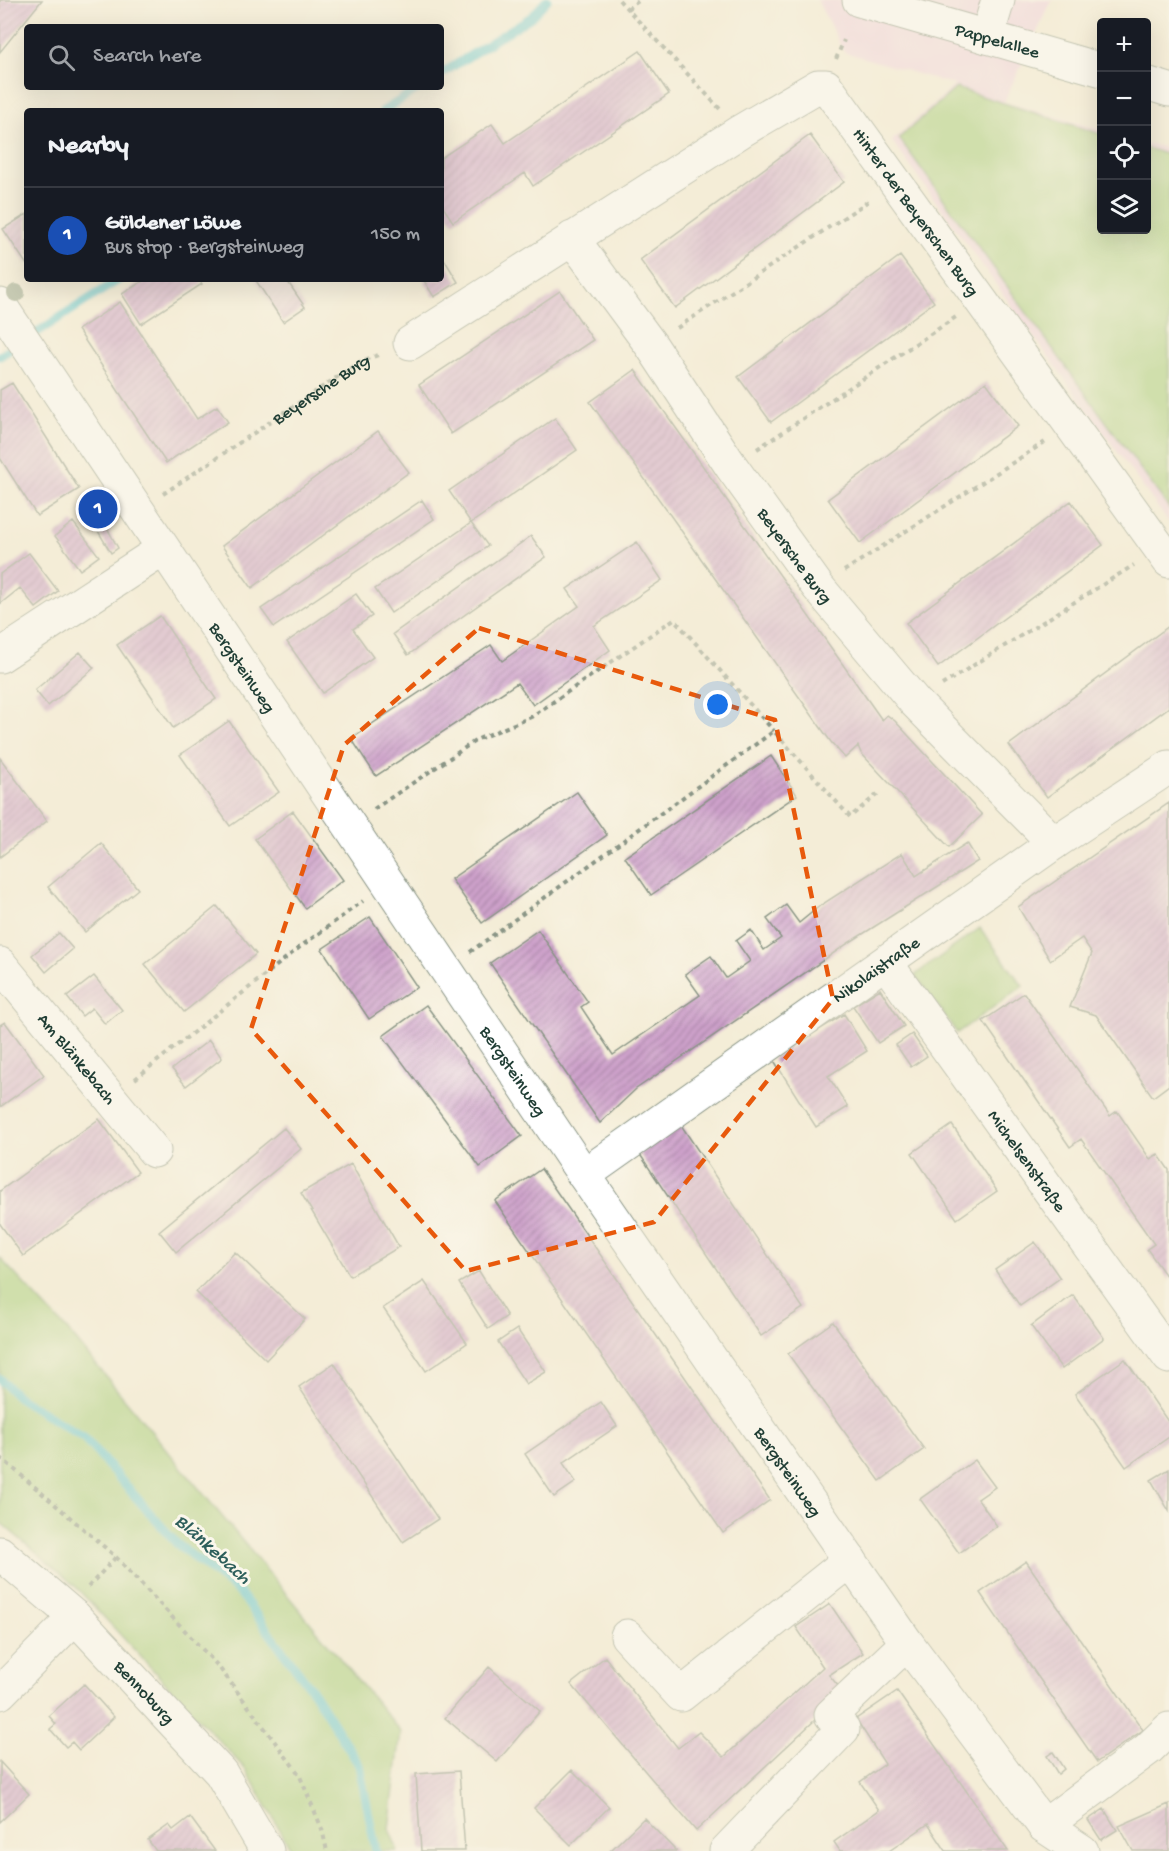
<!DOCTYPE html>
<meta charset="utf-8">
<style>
:root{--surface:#171b24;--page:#242831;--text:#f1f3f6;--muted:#9ea1a6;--line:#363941;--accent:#1f6fb2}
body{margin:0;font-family:"Gochi Hand",sans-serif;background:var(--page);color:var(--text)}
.controls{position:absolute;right:18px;top:18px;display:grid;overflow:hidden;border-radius:6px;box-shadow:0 6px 24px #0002}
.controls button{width:54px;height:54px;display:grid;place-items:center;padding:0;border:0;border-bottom:2px solid var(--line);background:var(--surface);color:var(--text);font:30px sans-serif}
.you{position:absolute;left:718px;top:705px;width:21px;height:21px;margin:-15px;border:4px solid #fff;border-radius:50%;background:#1a73e8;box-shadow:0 0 0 9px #1a73e833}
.badge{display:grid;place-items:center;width:39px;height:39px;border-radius:50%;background:var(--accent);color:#fff;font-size:20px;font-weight:700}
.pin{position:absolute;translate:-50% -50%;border:3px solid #fff;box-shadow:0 2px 6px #0006}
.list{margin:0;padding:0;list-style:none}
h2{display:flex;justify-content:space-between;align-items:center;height:78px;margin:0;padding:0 24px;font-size:26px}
h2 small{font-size:20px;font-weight:400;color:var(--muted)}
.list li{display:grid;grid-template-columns:39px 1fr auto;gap:18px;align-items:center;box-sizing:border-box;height:96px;padding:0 24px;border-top:2px solid var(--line)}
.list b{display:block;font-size:22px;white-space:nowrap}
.list p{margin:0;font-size:20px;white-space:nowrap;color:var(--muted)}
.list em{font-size:20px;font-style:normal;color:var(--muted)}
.icon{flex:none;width:33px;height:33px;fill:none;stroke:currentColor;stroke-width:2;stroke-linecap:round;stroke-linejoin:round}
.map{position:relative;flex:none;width:1169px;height:1851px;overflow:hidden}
.search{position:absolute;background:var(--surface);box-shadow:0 6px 24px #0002;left:24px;top:24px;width:420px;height:66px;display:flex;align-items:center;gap:15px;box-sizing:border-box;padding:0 21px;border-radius:6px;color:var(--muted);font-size:22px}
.panel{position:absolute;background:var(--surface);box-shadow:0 6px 24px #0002;left:24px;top:108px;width:420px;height:174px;border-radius:6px}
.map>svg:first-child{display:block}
.built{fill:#f1d0e2}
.green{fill:#a5ce79;stroke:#628656;stroke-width:1.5}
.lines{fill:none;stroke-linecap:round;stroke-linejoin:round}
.stream{stroke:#56c3cf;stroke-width:9}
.building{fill:url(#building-hatch)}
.minor-casing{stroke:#8a9586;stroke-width:35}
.path{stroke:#8a9586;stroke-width:4;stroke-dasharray:4.5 4.5;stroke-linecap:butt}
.minor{stroke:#fff;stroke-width:33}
.tree{fill:#91a087}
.marked{fill:none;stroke:#e8590c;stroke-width:4.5;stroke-dasharray:12 8;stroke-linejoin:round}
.labels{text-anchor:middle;stroke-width:6;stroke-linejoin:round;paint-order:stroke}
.street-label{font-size:18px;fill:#1f3d34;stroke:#fbf7ec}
.water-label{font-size:20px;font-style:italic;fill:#2d5e5b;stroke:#fbf7ec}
</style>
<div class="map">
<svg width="1169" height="1851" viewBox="0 0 1169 1851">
<defs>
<pattern id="building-hatch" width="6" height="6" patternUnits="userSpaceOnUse" patternTransform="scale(1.5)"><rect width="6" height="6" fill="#cea1cb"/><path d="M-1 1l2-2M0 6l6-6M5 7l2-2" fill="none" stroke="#a784a6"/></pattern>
</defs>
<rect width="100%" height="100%" fill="#fbf7ec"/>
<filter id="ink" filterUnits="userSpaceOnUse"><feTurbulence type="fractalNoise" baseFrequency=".0167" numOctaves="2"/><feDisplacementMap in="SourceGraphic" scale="12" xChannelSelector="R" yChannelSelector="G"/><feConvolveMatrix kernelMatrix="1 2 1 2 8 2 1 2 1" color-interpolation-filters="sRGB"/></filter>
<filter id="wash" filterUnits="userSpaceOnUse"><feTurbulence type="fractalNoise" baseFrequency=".008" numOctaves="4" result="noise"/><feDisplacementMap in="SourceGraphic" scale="24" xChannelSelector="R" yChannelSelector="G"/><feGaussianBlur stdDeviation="1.35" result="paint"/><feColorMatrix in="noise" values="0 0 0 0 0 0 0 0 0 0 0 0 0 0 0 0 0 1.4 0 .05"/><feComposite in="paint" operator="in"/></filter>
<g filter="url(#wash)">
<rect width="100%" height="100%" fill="#f4edd7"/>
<path class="built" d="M817,0H1052L1004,102L1101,130L1102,230H1146L1147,143L1169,149V523L892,141L955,85L844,52Z"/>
<path class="green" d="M956,88L1101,134L1102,230H1146L1147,148L1169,155V508L899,138Z
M980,928L1023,986L957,1033L915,975Z
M0,1258L69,1332L401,1732L389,1829L398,1851H292L246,1770L75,1586L0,1522Z"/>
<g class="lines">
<path class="stream" d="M441,74L531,17L547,0
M383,111L421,87
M0,356L120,279
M0,1379L18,1397L84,1438L177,1544L240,1593L314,1693L359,1765L376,1851"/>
</g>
<g id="blocks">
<path class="building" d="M0,0H42L0,52Z
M640,51L669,94L533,186L525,173L453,222L441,204V158L492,124L505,143Z
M810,135L844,182L675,308L640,260Z
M27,214V265L3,229Z
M441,254L458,282L434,297L423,279H441Z
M900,256L934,302L771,422L738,377Z
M146,279H199L202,284L141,324L122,294Z
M255,279H286L305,307L283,322Z
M560,291L593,340L451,434L419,385Z
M120,302L197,419L217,406L228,422L166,463L78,330Z
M635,370L882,720L887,715L895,721L982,815L949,847L861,753L858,746L845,758L831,742L590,402Z
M986,382L1018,426L860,543L828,499Z
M12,383L79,489L37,516L0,458V390Z
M555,418L577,450L471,523L449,491Z
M378,431L409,472L252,588L222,546Z
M422,500L434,519L274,627L261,609Z
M1071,501L1103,545L938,667L906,623Z
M73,522L99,556L80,570L55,536Z
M471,523L488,546L391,613L375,589Z
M106,526L118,548L111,553L98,531Z
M531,536L546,557L408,655L393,634Z
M637,542L662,580L594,626L610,650L533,705L517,683L376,776L351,738L491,645L502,661L579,606L567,589Z
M29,553L58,591L36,608L20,588L0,604V574Z
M356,594L372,616L353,629L373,657L323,693L287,642Z
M160,616L216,699L173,728L117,645Z
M1169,626V707L1047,797L1009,745Z
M80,652L94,668L48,706L35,690Z
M229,721L279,792L230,826L180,755Z
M771,756L797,795L651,895L625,857Z
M0,758L47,821L0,857Z
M577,792L607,835L482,923L451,879Z
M1169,803V1085L1153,1097L1096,1015L1070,1007L1092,953L1082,938L1050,960L1018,907Z
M293,811L343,880L305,908L255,839Z
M101,843L138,889L85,932L48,887Z
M967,843L978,861L847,944L636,1089L600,1123L490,963L538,930L588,1002L581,1007L613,1055L700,995L685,974L711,956L726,978L750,961L736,941L751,930L764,950L781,938L767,919L786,905L799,923L821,905L902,853L916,876Z
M217,906L256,954L184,1012L145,964Z
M370,917L417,987L369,1019L322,949Z
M59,933L73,949L46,972L32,955Z
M94,976L122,1010L105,1024L92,1008L82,1016L67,997Z
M880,989L904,1026L878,1043L853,1006Z
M1024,993L1110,1116L1117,1111L1150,1159L1158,1154L1169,1170V1280L1147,1249L1154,1244L1081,1139L1070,1147L983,1021Z
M426,1005L522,1136L480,1167L383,1036Z
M844,1014L867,1051L828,1076L848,1107L816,1127L773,1059Z
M5,1022L44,1075L0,1107V1025Z
M912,1034L927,1056L911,1067L896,1045Z
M209,1040L222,1058L186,1086L172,1069Z
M99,1119L138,1172L23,1256L0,1224V1191Z
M681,1125L803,1308L761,1336L639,1153Z
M952,1125L997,1191L957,1219L912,1153Z
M284,1128L301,1149L176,1252L159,1231Z
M351,1164L399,1247L350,1276L301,1193Z
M541,1169L770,1500L723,1533L495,1201Z
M1035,1242L1060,1278L1020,1306L995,1270Z
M235,1252L305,1319L266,1360L196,1292Z
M479,1271L507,1316L488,1329L459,1283Z
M424,1281L467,1343L426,1371L383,1308Z
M1073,1295L1104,1338L1062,1369L1031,1326Z
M833,1322L924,1449L880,1481L788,1354Z
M517,1329L546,1372L526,1384L498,1342Z
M1125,1359L1169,1423V1437L1126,1467L1075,1394Z
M334,1363L438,1519L403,1542L299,1387Z
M601,1402L617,1426L563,1463L576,1482L554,1497L525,1454Z
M975,1460L995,1487L978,1499L997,1526L959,1553L920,1499Z
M1169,1469V1511L1151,1480Z
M1026,1561L1143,1730L1097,1762L980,1593Z
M830,1604L863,1653L829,1675L844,1693L696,1831L571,1684L605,1657L678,1748L699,1732L724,1757L823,1667L796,1627Z
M489,1667L540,1711L497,1762L445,1718Z
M84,1684L114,1717L79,1750L72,1742L66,1747L50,1729L56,1724L49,1716Z
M897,1691L1008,1851H946L928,1824L889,1851H840L834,1842L879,1810L860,1782L885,1764L856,1719Z
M1053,1752L1064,1769L1058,1774L1047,1756Z
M0,1762L29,1794L0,1822Z
M572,1770L609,1807L571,1845L534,1808Z
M459,1771L465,1851H421L416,1774Z
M1169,1804V1851H1133L1119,1826Z
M1104,1809L1117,1830L1101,1840L1088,1820Z
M190,1817L215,1851H156L148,1840L169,1825L173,1830Z
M644,1818L676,1851H610Z"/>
</g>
</g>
<g filter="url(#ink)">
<use href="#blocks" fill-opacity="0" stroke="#8a9586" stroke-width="1.5"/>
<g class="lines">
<g class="minor-casing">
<g id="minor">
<path id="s2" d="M859,0L1102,70"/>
<path d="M987,37L998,0"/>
<path d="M1146,83L1169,90"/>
<path id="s3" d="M572,238L651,345L731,466L818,587L915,702L1054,843"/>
<path id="s4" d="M0,305L584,1175L907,1643L1044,1826L1082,1851"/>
<path id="s5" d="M410,343L741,131L818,86H826L1169,561"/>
<path d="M0,656L162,550"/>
<path id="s6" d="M886,963L1169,1357"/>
<path id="s7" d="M0,964L154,1151"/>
<path id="s8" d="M584,1175L1054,843L1169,767"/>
<path id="s9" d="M0,1553L75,1617L221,1773L267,1851"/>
<path d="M627,1636L681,1695L850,1560"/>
<path d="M0,1693L75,1617"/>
<path d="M1044,1826L1148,1749L1169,1729"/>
<path d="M726,1851L843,1729L831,1715L907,1643"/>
</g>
</g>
<g class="path">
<path d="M619,0L720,109"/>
<path d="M627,9L640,0"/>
<path d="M836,59L844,40"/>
<path d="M677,328L870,200"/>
<path d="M757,449L956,317"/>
<path id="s1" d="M163,494L361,361L381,354"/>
<path d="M844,571L1045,442"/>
<path d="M942,685L1134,565"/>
<path d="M374,809L478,739L531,717L674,619L774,731"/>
<path d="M470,952L774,731L850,817L879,793"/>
<path d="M135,1079L300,947L363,901"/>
<path d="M0,1457L116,1557L218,1666L299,1774L322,1829L327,1851"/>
<path d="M88,1587L116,1557"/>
</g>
<use href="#minor" class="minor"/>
</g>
<circle class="tree" cx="16" cy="293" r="9"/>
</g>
<path d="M0 0H1169V1851H0ZM479,628L775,720L833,999L654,1222L466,1271L251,1029L344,745Z" fill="#f4edd7" fill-opacity=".55" fill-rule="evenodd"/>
<path class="marked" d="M479,628L775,720L833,999L654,1222L466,1271L251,1029L344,745Z"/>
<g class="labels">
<g class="street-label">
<text dy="6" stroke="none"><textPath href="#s2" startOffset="144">Pappelallee</textPath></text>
<text dy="6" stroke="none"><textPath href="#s5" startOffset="645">Hinter der Beyerschen Burg</textPath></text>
<text dy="6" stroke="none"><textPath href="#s1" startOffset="190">Beyersche Burg</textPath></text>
<text dy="6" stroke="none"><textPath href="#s3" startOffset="388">Beyersche Burg</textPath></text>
<text dy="6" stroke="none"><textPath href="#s4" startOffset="436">Bergsteinweg</textPath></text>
<text dy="6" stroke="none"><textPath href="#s8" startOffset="357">Nikolaistraße</textPath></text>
<text dy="6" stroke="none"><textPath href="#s7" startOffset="122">Am Blänkebach</textPath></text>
<text dy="6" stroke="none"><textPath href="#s4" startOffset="922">Bergsteinweg</textPath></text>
<text dy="6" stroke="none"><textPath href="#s6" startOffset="243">Michelsenstraße</textPath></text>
<text dy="6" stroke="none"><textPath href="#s4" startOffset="1408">Bergsteinweg</textPath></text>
<text dy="6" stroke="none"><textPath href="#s9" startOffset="201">Bennoburg</textPath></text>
</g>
<g class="water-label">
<text transform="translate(214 1548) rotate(42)" y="7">Blänkebach</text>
</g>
</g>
</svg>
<div class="controls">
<button>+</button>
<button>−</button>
<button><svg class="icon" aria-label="locate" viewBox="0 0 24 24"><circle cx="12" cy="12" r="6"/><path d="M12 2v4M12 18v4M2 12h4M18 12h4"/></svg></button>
<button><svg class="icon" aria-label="layers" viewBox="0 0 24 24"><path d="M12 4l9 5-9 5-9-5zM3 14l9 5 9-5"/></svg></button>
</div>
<div class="you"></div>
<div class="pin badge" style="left:98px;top:509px;background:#1a4fb4">1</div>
<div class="search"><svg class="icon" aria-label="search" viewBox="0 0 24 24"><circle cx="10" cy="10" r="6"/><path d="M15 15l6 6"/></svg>Search here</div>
<section class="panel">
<h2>Nearby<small></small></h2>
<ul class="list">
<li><span class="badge" style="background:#1a4fb4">1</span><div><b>Güldener Löwe</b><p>Bus stop · Bergsteinweg</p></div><em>150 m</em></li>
</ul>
</section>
</div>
